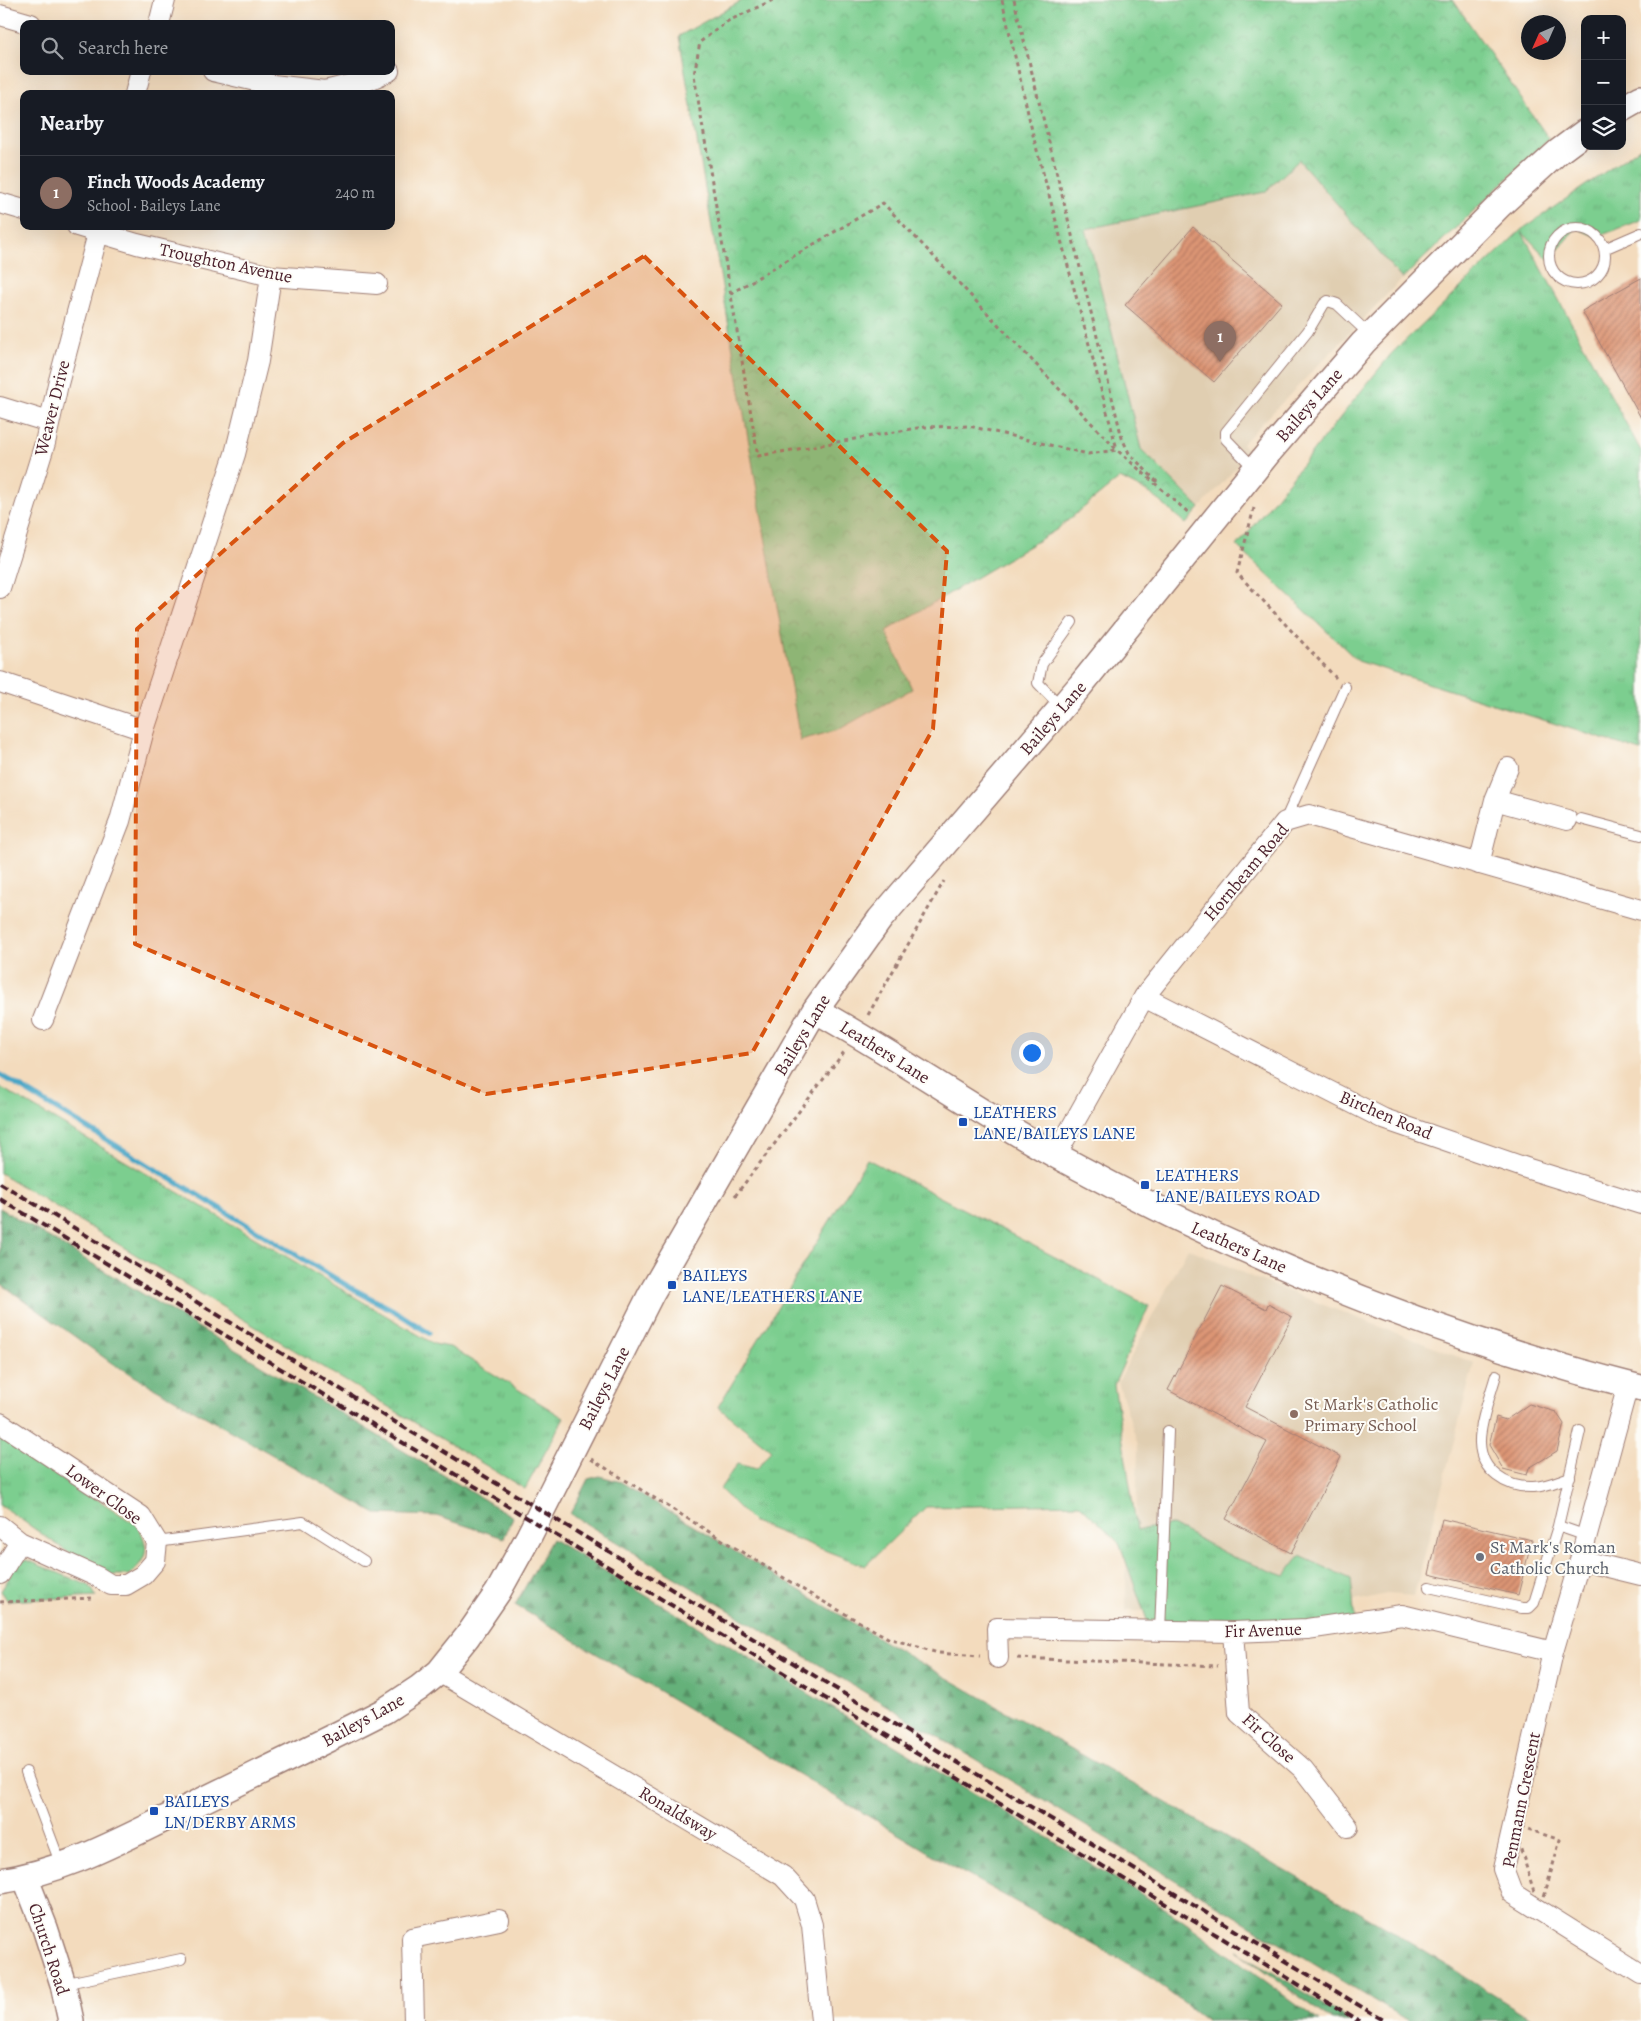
<!DOCTYPE html>
<meta charset="utf-8">
<style>
:root{--surface:#171b24;--page:#242831;--text:#f1f3f6;--muted:#9ea1a6;--line:#363941;--accent:#0f766e}
body{margin:0;font-family:Alegreya,serif;background:var(--page);color:var(--text)}
.controls{position:absolute;right:15px;top:15px;display:grid;overflow:hidden;border-radius:10px;box-shadow:0 5px 20px #0002}
.controls button{width:45px;height:45px;display:grid;place-items:center;padding:0;border:0;border-bottom:1px solid var(--line);background:var(--surface);color:var(--text);font:25px sans-serif}
.compass{position:absolute;left:1521px;top:15px;width:45px;height:45px;border-radius:50%;background:var(--surface);box-shadow:0 5px 20px #0002;rotate:225deg}
.you{position:absolute;left:1031px;top:1052px;width:18px;height:18px;margin:-12px;border:4px solid #fff;border-radius:50%;background:#1a73e8;box-shadow:0 0 0 8px #1a73e833}
.badge{display:grid;place-items:center;width:32px;height:32px;border-radius:50%;background:var(--accent);color:#fff;font-size:16px;font-weight:700}
.pin{position:absolute;translate:-50% -41px;filter:drop-shadow(0 1px 2px #0008)}
.pin::after{content:'';position:absolute;top:26px;width:18px;height:15px;background:inherit;clip-path:polygon(0 0,100% 0,50% 100%)}
.list{margin:0;padding:0;list-style:none}
h2{display:flex;justify-content:space-between;align-items:center;height:65px;margin:0;padding:0 20px;font-size:21px}
h2 small{font-size:16px;font-weight:400;color:var(--muted)}
.list li{display:grid;grid-template-columns:32px 1fr auto;gap:15px;align-items:center;box-sizing:border-box;height:75px;padding:0 20px;border-top:1px solid var(--line)}
.list b{display:block;font-size:19px;white-space:nowrap}
.list p{margin:0;font-size:16px;white-space:nowrap;color:var(--muted)}
.list em{font-size:16px;font-style:normal;color:var(--muted)}
.icon{flex:none;width:28px;height:28px;fill:none;stroke:currentColor;stroke-width:2;stroke-linecap:round;stroke-linejoin:round}
.map{position:relative;flex:none;width:1641px;height:2021px;overflow:hidden}
.search{position:absolute;background:var(--surface);box-shadow:0 5px 20px #0002;left:20px;top:20px;width:375px;height:55px;display:flex;align-items:center;gap:12px;box-sizing:border-box;padding:0 18px;border-radius:10px;color:var(--muted);font-size:19px}
.panel{position:absolute;background:var(--surface);box-shadow:0 5px 20px #0002;left:20px;top:90px;width:375px;height:140px;border-radius:10px}
.map>svg:first-child{display:block}
.built{fill:#e0ceb1}
.grass{fill:url(#grass-tufts);stroke:#63765d}
.forest{fill:url(#forest-firs);stroke:#586852}
.park{fill:url(#park-crowns);stroke:#63765d}
.lines{fill:none;stroke-linecap:round;stroke-linejoin:round}
.stream{stroke:#48a6c6;stroke-width:5.5}
.building{fill:url(#building-hatch)}
.service-casing{stroke:#9e7d74;stroke-width:12}
.minor-casing{stroke:#9e7d74;stroke-width:22}
.tertiary-casing{stroke:#9e7d74;stroke-width:28}
.path{stroke:#9e7d74;stroke-width:3;stroke-dasharray:4 4;stroke-linecap:butt}
.service{stroke:#fff;stroke-width:10}
.minor{stroke:#fff;stroke-width:20}
.tertiary{stroke:#fff;stroke-width:25}
.rail{stroke:#4a1f2b;stroke-width:4;stroke-dasharray:8 4;stroke-linecap:butt}
.marked{fill:#d8530f;fill-opacity:0.2;stroke:#d8530f;stroke-width:4;stroke-dasharray:10 6;stroke-linejoin:round}
.transit-dot{fill:#1a4fb4;stroke:#fdfcf7;stroke-width:2}
.education-dot{fill:#8d6e63;stroke:#fdfcf7;stroke-width:2}
.worship-dot{fill:#6b7280;stroke:#fdfcf7;stroke-width:2}
.labels{text-anchor:middle;stroke-width:4;stroke-linejoin:round;paint-order:stroke}
.street-label{font-size:18px;fill:#4a1f2b;stroke:#fdfcf7}
.transit-label{font-size:18px;fill:#164399;stroke:#fdfcf7;text-anchor:start}
.education-label{font-size:18px;fill:#785e54;stroke:#fdfcf7;text-anchor:start}
.worship-label{font-size:18px;fill:#5b616d;stroke:#fdfcf7;text-anchor:start}
</style>
<div class="map">
<svg width="1641" height="2021" viewBox="0 0 1641 2021">
<defs>
<pattern id="grass-tufts" width="24" height="20" patternUnits="userSpaceOnUse" patternTransform="scale(1.25)"><rect width="24" height="20" fill="#7cce8f"/><path d="M3 7l-1-3M5 7V3M7 7l1-3M15 17l-1-3M17 17v-4M19 17l1-3" fill="none" stroke="#6db07c"/></pattern>
<pattern id="forest-firs" width="22" height="20" patternUnits="userSpaceOnUse" patternTransform="scale(1.25)"><rect width="22" height="20" fill="#65b17a"/><path d="M5 1l3.5 6h-7zM16 11l3.5 6h-7z" fill="#558f64"/></pattern>
<pattern id="park-crowns" width="20" height="18" patternUnits="userSpaceOnUse" patternTransform="scale(1.25)"><rect width="20" height="18" fill="#7cce8f"/><path d="M2 6a3 3 0 1 1 6 0M12 15a3 3 0 1 1 6 0" fill="none" stroke="#6db07c"/></pattern>
<pattern id="building-hatch" width="6" height="6" patternUnits="userSpaceOnUse" patternTransform="scale(1.25)"><rect width="6" height="6" fill="#dc9575"/><path d="M-1 1l2-2M0 6l6-6M5 7l2-2" fill="none" stroke="#b47960"/></pattern>
</defs>
<rect width="100%" height="100%" fill="#fdfcf7"/>
<filter id="ink" filterUnits="userSpaceOnUse"><feTurbulence type="fractalNoise" baseFrequency=".02" numOctaves="2"/><feDisplacementMap in="SourceGraphic" scale="10" xChannelSelector="R" yChannelSelector="G"/><feConvolveMatrix kernelMatrix="1 2 1 2 8 2 1 2 1" color-interpolation-filters="sRGB"/></filter>
<filter id="wash" filterUnits="userSpaceOnUse"><feTurbulence type="fractalNoise" baseFrequency=".0096" numOctaves="4" result="noise"/><feDisplacementMap in="SourceGraphic" scale="20" xChannelSelector="R" yChannelSelector="G"/><feGaussianBlur stdDeviation="1.12" result="paint"/><feColorMatrix in="noise" values="0 0 0 0 0 0 0 0 0 0 0 0 0 0 0 0 0 1.4 0 .05"/><feComposite in="paint" operator="in"/></filter>
<g filter="url(#wash)">
<rect width="100%" height="100%" fill="#f3dbbd"/>
<path class="built" d="M1299,160L1402,279L1242,444L1250,452L1200,508L1141,449L1085,229L1265,192Z
M1188,1248L1254,1278L1474,1363L1414,1596L1386,1594L1351,1602L1283,1612L1126,1611V1542L1136,1526L1138,1445L1118,1382Z"/>
<path class="grass" d="M1641,147V220L1597,237L1576,228L1549,260L1522,232L1641,451V751L1358,661L1237,546L1391,354L1521,230Z
M0,1087L434,1344L450,1347L564,1418L525,1489L0,1173Z
M867,1159L1149,1306L1114,1385L1137,1530L1172,1525L1233,1557L1285,1576L1300,1556L1351,1579L1355,1621L1151,1631L1119,1542L1079,1504L926,1507L865,1566L753,1522L720,1489L737,1464L757,1469L771,1450L718,1407Z
M0,1436L138,1526C150,1549 148,1557 130,1575H101L0,1505Z
M22,1560H27L90,1586L96,1596L8,1601L1,1591L19,1561Z"/>
<path class="forest" d="M0,1208L513,1517L504,1538L436,1516L376,1514L113,1364L0,1283Z
M600,1476L621,1482L893,1647L1400,1936L1535,2021H1408L570,1514L588,1479Z
M552,1539L1171,1912L1320,2021H1207L1141,1971L960,1871L515,1605Z
M1237,1951L1350,2021H1333Z"/>
<path class="park" d="M743,0H1453L1549,139L1402,279L1299,160L1265,192L1086,229L1141,449L1200,508L1186,524L1151,494L1120,478L1056,530L886,631L912,689L838,730L800,740L679,36Z"/>
<g class="lines">
<path class="stream" d="M0,1075L351,1288L393,1310L429,1333"/>
</g>
<g id="blocks">
<path class="building" d="M1193,227L1282,303L1214,382L1125,305Z
M1641,278V418L1582,311Z
M1222,1286L1266,1309L1268,1304L1292,1317L1245,1407L1341,1457L1291,1553L1226,1519L1267,1442L1168,1390Z
M1529,1404L1556,1412L1564,1424L1557,1451L1529,1468L1527,1475L1503,1469L1489,1445L1496,1417L1506,1420Z
M1442,1519L1532,1540L1518,1595L1429,1574Z"/>
</g>
</g>
<g filter="url(#ink)">
<use href="#blocks" fill-opacity="0" stroke="#9e7d74" stroke-width="1"/>
<g class="lines">
<g class="service-casing">
<path id="service" d="M1549 256a28 28 0 1 1 56 0a28 28 0 1 1-56 0Z
M1604,249L1641,233
M1255,469L1226,439V432L1308,331L1324,304L1328,301L1337,304L1370,335
M1061,707L1038,683L1042,664L1072,622
M1581,819L1641,835
M1285,821L1345,687
M1496,1375C1491,1393 1479,1425 1480,1443C1481,1471 1506,1488 1533,1487C1545,1487 1558,1481 1570,1477
M1580,1431L1558,1526L1587,1536
M157,1542L303,1522L364,1561
M1429,1587L1522,1608H1529L1534,1603L1558,1526
M1160,1631L1168,1431
M26,1772L61,1865
M63,1984L181,1959"/>
</g>
<g class="minor-casing">
<path id="minor" d="M0,15L31,24
M159,24L165,0
M213,71L273,85L325,91L369,80L389,71
M135,94L141,71
M0,203L24,210
M77,226L137,244L271,276L377,284
M0,407L49,422
M0,588L45,443L58,384L100,226
M0,682L144,730
M1495,800L1567,820
M1479,864L1495,800L1508,768
M1144,997L1384,1119L1529,1169L1641,1204
M43,1020L120,821L144,730L235,454L258,361L271,276
M1056,1155L1144,997L1285,822L1309,815L1641,910
M1628,1385L1580,1560L1553,1652L1503,1869L1512,1893L1641,1974
M0,1423L141,1516L157,1542L155,1561L143,1575L126,1585H111L98,1577L20,1542L0,1526
M1580,1560L1641,1575
M0,1574L20,1542
M1233,1632L1239,1713L1303,1769L1348,1827
M998,1658L997,1628L1233,1632L1307,1629L1402,1615L1553,1652
M439,1672L783,1876L804,1899L812,1925L821,2021
M414,2021L412,1938L499,1920"/>
</g>
<g class="tertiary-casing">
<path id="tertiary" d="M1622,109L1641,98
M815,1010C898,1056 975,1111 1059,1157C1242,1257 1438,1337 1641,1388
M25,1877L45,1928L63,1984L71,2021
M0,1881C65,1872 124,1838 183,1810C250,1777 318,1745 384,1711L419,1688L439,1672L467,1637L498,1592L529,1536L651,1294L815,1010L880,919L1080,686L1269,452L1363,343L1500,205L1558,152L1585,132"/>
</g>
<path class="path" d="M773,0L728,21L700,42L694,75L758,456L923,427L969,426L1088,454L1117,450
M1002,0L1034,139L1117,449
M1014,0L1122,438L1129,453L1159,484
M730,294L883,203L1117,450L1190,514
M1254,508L1237,573L1336,678
M868,1015L944,881
M735,1196L844,1052
M591,1459L810,1594L888,1638L938,1653L980,1656
M0,1602L94,1598
M1017,1658L1218,1666
M1513,1824L1560,1840L1540,1911Z"/>
<use href="#service" class="service"/>
<use href="#minor" class="minor"/>
<use href="#tertiary" class="tertiary"/>
<path class="rail" d="M0,1183L1385,2021
M0,1199L1359,2021"/>
</g>
</g>
<path class="marked" d="M644,256L947,551L933,729L752,1053L486,1094L135,944L137,629L343,443Z"/>
<g class="transit-dot">
<rect x="958" y="1117" width="10" height="10" rx="2.5"/>
<rect x="1140" y="1180" width="10" height="10" rx="2.5"/>
<rect x="667" y="1280" width="10" height="10" rx="2.5"/>
<rect x="149" y="1806" width="10" height="10" rx="2.5"/>
</g>
<circle class="education-dot" cx="1294" cy="1414" r="5"/>
<circle class="worship-dot" cx="1480" cy="1557" r="5"/>
<g class="labels">
<g class="street-label">
<text transform="translate(226 263) rotate(12)" y="6">Troughton Avenue</text>
<text transform="translate(1309 405) rotate(-49)" y="6">Baileys Lane</text>
<text transform="translate(52 408) rotate(-76)" y="6">Weaver Drive</text>
<text transform="translate(1053 718) rotate(-49)" y="6">Baileys Lane</text>
<text transform="translate(1246 872) rotate(-50)" y="6">Hornbeam Road</text>
<text transform="translate(802 1035) rotate(-59)" y="6">Baileys Lane</text>
<text transform="translate(885 1052) rotate(32)" y="6">Leathers Lane</text>
<text transform="translate(1386 1115) rotate(23)" y="6">Birchen Road</text>
<text transform="translate(1239 1247) rotate(24)" y="6">Leathers Lane</text>
<text transform="translate(604 1388) rotate(-63)" y="6">Baileys Lane</text>
<text transform="translate(104 1494) rotate(36)" y="6">Lower Close</text>
<text transform="translate(1263 1630) rotate(-2)" y="6">Fir Avenue</text>
<text transform="translate(363 1720) rotate(-29)" y="6">Baileys Lane</text>
<text transform="translate(1269 1738) rotate(42)" y="6">Fir Close</text>
<text transform="translate(1521 1800) rotate(-79)" y="6">Penmann Crescent</text>
<text transform="translate(678 1813) rotate(31)" y="6">Ronaldsway</text>
<text transform="translate(49 1949) rotate(72)" y="6">Church Road</text>
</g>
<g class="transit-label">
<text x="973" y="1118">LEATHERS<tspan x="973" dy="21">LANE/BAILEYS LANE</tspan></text>
<text x="1155" y="1181">LEATHERS<tspan x="1155" dy="21">LANE/BAILEYS ROAD</tspan></text>
<text x="682" y="1281">BAILEYS<tspan x="682" dy="21">LANE/LEATHERS LANE</tspan></text>
<text x="164" y="1807">BAILEYS<tspan x="164" dy="21">LN/DERBY ARMS</tspan></text>
</g>
<g class="education-label">
<text x="1304" y="1410">St Mark's Catholic<tspan x="1304" dy="21">Primary School</tspan></text>
</g>
<g class="worship-label">
<text x="1490" y="1553">St Mark's Roman<tspan x="1490" dy="21">Catholic Church</tspan></text>
</g>
</g>
</svg>
<div class="controls">
<button>+</button>
<button>−</button>
<button><svg class="icon" aria-label="layers" viewBox="0 0 24 24"><path d="M12 4l9 5-9 5-9-5zM3 14l9 5 9-5"/></svg></button>
</div>
<svg class="compass" viewBox="-18 -18 36 36"><path d="M0-13l5 13h-10z" fill="#e53935"/><path d="M0 13l5-13h-10z" fill="#9ea1a6"/></svg>
<div class="you"></div>
<div class="pin badge" style="left:1220px;top:362px;background:#8d6e63">1</div>
<div class="search"><svg class="icon" aria-label="search" viewBox="0 0 24 24"><circle cx="10" cy="10" r="6"/><path d="M15 15l6 6"/></svg>Search here</div>
<section class="panel">
<h2>Nearby<small></small></h2>
<ul class="list">
<li><span class="badge" style="background:#8d6e63">1</span><div><b>Finch Woods Academy</b><p>School · Baileys Lane</p></div><em>240 m</em></li>
</ul>
</section>
</div>
